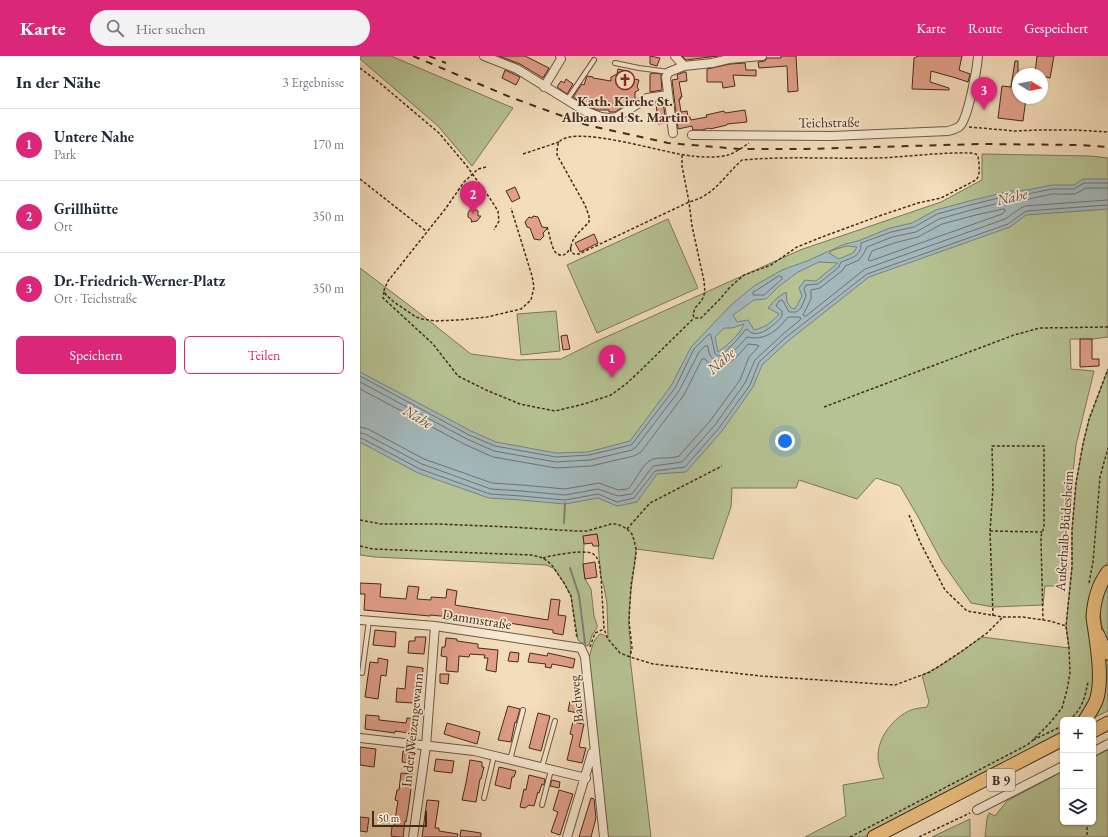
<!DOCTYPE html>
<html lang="de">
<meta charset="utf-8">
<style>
:root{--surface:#fff;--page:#f2f2f3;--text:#1f2937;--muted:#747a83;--line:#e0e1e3;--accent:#db2777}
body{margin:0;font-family:"EB Garamond",serif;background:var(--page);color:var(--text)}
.controls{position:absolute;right:12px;bottom:12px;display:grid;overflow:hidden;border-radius:6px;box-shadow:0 1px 3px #0004}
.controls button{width:36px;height:36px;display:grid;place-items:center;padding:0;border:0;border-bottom:1px solid var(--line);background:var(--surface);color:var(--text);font:20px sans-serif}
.compass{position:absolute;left:652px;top:12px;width:36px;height:36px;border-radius:50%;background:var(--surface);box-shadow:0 1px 3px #0004;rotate:100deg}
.scale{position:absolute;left:12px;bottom:10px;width:55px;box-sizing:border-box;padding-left:4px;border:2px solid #462a1e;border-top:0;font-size:11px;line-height:14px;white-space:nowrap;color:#462a1e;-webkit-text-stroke:3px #f7e9d3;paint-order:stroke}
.you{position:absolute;left:425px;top:385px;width:14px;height:14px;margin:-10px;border:3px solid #fff;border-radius:50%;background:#1a73e8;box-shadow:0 0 0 6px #1a73e833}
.badge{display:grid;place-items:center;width:26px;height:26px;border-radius:50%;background:var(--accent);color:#fff;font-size:13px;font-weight:700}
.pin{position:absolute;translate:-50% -33px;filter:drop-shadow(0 1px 2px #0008)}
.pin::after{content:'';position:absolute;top:21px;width:14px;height:12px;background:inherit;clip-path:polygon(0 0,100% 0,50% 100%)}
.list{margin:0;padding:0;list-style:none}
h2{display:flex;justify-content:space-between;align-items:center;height:52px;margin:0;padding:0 16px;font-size:17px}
h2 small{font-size:13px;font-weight:400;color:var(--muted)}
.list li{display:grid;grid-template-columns:26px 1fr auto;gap:12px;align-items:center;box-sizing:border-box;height:72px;padding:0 16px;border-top:1px solid var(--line)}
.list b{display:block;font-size:15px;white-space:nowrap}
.list p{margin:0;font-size:13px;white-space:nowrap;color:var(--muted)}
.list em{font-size:13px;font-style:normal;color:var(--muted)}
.actions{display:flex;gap:8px;padding:12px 16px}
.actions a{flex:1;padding:9px 0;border:1px solid var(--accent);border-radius:6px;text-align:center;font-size:14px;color:var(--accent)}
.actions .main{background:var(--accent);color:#fff}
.icon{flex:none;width:22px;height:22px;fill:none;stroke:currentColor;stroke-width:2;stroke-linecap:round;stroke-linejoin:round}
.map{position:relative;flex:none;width:748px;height:781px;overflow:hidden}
header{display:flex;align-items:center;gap:24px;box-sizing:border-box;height:56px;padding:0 20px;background:var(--accent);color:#fff}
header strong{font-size:19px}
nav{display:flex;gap:22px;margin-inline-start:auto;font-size:14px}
.search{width:280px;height:36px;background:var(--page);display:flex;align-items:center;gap:10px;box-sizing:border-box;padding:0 14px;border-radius:22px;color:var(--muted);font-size:15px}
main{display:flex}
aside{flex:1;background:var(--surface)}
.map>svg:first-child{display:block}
.green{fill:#b6c293;stroke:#7e7658}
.water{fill:#a2b8bc;stroke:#7d7f7d;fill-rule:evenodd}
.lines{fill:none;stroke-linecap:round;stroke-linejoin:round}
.shore{stroke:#74716d;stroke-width:1}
.stream{stroke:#7d7f7d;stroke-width:2}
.building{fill:#e3a08a;stroke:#462a1e}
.service-casing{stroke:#715745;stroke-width:6}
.minor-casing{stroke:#715745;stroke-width:10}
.trunk-casing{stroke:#462a1e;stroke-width:15}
.path{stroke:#462a1e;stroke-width:1.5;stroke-dasharray:3 2;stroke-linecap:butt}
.service{stroke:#f7e9d3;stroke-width:4}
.minor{stroke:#f7e9d3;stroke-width:8}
.trunk{stroke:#eabe7e;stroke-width:13}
.rail{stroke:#462a1e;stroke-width:2;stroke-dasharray:7 7;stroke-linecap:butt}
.labels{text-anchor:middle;stroke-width:3.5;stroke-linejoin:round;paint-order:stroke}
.shield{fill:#f7e9d3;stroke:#7b6354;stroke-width:1}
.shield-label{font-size:13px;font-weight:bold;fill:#462a1e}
.poi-label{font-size:14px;font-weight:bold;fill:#462a1e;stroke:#f7e9d3}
.street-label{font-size:14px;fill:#462a1e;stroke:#f7e9d3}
.water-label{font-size:15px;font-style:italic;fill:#5d4e46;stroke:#f7e9d3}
</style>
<header>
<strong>Karte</strong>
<div class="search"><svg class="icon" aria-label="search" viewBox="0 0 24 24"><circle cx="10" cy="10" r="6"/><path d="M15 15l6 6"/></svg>Hier suchen</div>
<nav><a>Karte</a><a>Route</a><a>Gespeichert</a></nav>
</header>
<main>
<aside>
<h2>In der Nähe<small>3 Ergebnisse</small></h2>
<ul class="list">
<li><span class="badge">1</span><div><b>Untere Nahe</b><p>Park</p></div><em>170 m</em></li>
<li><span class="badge">2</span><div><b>Grillhütte</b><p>Ort</p></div><em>350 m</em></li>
<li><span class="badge">3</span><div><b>Dr.-Friedrich-Werner-Platz</b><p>Ort · Teichstraße</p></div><em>350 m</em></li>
</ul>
<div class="actions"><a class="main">Speichern</a><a>Teilen</a></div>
</aside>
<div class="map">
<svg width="748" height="781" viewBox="0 0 748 781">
<rect width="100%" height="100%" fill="#f3ddbb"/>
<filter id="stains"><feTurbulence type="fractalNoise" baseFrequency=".005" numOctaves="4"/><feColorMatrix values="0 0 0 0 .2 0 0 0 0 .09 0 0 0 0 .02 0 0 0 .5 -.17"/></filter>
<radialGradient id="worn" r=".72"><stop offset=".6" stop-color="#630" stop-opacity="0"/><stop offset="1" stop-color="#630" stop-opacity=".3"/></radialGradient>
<path class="green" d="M0,0H31L153,52L112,110L78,70L0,3Z
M622,98L730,100L748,102V281L732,283H710L711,313L734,315L716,389L707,472L708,510L706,530H685L683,549L633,551L611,547L582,506L557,459L540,430L516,422L497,443L439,424L436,432H372L371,451L353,503L276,493C274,517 269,540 269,564C268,577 272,588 270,601L291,781H244L228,611C229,602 232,583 240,578L244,579L248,582L247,547L244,531L241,521L237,478L223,480L224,488L223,508L225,523L231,533L234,560L237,569V572L232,579L229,589L226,590L225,587H221L218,584L211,540L204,527L195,513L186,509L15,501L0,499V212L58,256L111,298L157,304L201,303L235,286L440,194L581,146L622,124Z
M308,163L338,232L237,277L207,209Z
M196,255L200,295L161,299L157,258Z
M748,313V506L739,520L736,614L733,642L719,664H703V677L504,781H445L486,760L483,729L524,722C521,715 518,707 518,700C518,681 534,661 551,654C556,652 562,652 567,651L569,646L562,619C584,610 603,594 622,581L709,592L706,570L712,511V474L716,427L723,388L729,364Z
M748,529V584C746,580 744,577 743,573C738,559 740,540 748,529Z
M743,597L748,604V655L731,663Z
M748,694V781H625L627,762L629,757L635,760L647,745L703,715V766H733V701Z
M610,763V781H572Z"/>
<path class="water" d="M723,123H748V153L666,159L650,171L509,221L428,285L402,309L393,331L362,375L326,416L297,418L277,446L257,450L238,442L205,448L161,444L129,442L58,417L0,386V316L111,375L136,386L196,397L228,396L270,385L311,330L331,291L371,249L394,230L422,214L447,205L485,188L498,185L530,172L552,167L576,154L613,144L651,135L667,134L692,129H714ZM487,190L497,191L493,197L479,203L469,197L473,194ZM459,206L478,207L456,225L445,224L439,232L442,240L435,253L431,252L427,246L426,236L417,242L408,252L419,258C411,267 406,271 394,274L388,264L377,266L373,259L394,244L406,243L418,231L438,216ZM384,268C380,279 367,289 358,296L355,281L364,272H372Z"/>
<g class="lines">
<path class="shore" d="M748,132H726L715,138H692L669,143L652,144L615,153L579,163L556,176L532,181L507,191L504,197L499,204L485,210L482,215L460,232L451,234V243L443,259L444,260H446L505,213L645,163L661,152L665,150L748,144
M643,153H645V155L642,158L510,205L508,204L512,195L534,187L558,181L582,168L616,159Z
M419,220L422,221V223L404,239H393V236L397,234Z
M0,320L109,379L135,390L196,401L229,399L271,389L273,387L315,332L334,293L348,279L350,278L351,280L355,297C357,300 359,300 362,299L377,284L386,273L388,274C397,285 416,268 422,260V255L416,250L419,245L421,244L423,245L429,256H436L441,252L446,240L444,233L446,229L458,228L479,211L481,206C488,203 498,201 500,194C501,192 501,190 501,187L531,176L554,171L577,158L614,148L651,139L668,138L692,133H714L724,127H748
M0,326L107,383L134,395L196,406L230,404L272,394L276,391L319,335L339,296L345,290H348C348,293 349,297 350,299C359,316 380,288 387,281C405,285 417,275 428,261H439L441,262L440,264L422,279L395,304L385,327L355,369L322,406L293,410L272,438L258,440L238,433L205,439L161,435L131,433L62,408L5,378L0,377
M0,333L104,388L133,401L196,412L231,410L274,400L281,396L324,339L342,303H345C360,322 377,301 388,288L398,289L399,290L389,301L380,324L350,365L319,400C311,403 302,401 293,403C282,407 276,425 268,433L258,434L239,427L205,433L162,429L132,427L64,403L8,373L0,371
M0,382L3,383L60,413L130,438L161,440L205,444L238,438L257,446L274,442L295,415L325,411L359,372L390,329L399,306L425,282L507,218L648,168L666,155L748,149"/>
<path class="stream" d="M204,467L205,447
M210,512L219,539L225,587"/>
</g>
<path class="building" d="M139,0H165L189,12L183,22L160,8Z
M290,0L300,2L297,10L290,8Z
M322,0H358L326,4Z
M421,0H436L438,35L428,36L427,10L399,12L398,6L405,5L407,2H421Z
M558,0H602L599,14L610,18L608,26L596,22L571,15L570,26L589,32V34L552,33L554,2Z
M677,0H694L690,22L682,20V18H675Z
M655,5H658V42H666L663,65L638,62L642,30L651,31Z
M385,7L386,14H396V20L373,19L375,30L363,32L362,26H347V13L370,8Z
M258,13L267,15L266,21L279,24L277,31L279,34L275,36V43L269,47H260L261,52L255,56H249V54H237L227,50L213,41L222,28L224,29L227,20L233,21V22L251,25V21L257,18Z
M145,14L160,21L156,29L142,22Z
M324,16H326L327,25L319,26L322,41H320L321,43H319L321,56L327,55L328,61H330L331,64L347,61L346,59L364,55L365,57L385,54L387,66L367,68V69L350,73L349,72L342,74H333L332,70L318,73L312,24L318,23L317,19Z
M293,17L301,18V22L302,34L290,36V18Z
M206,23L213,28L207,38L197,31L201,25L204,27Z
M303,45L306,67L298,68L296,46Z
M155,131L160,142L152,146L146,135Z
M114,153L118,155V160H121L117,165L111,166L112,164L108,161V157L110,154Z
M173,160L178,161L182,171L188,172L183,177L184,180L180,184L174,183L170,172L167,171L165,166L169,161L172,162Z
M234,178L238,187L220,196L215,187Z
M207,279L210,293L203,294L201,280Z
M720,283H732V303H739V310L720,311Z
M237,478L239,490H233L232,487L224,488L223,480Z
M235,506L237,521L225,523L223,508Z
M0,527L21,528L20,541L46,543L48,530L59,531L57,543L71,544V541L86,542L87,533L97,535L95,549L188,564L191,543L200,544L198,559L206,560L203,579L193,577V574L149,567V568L120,565V563L91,559V561L70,559V560L4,554L5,538H0Z
M15,574L36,576L35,591L13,589Z
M55,581H66L64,598L48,597L49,585H55Z
M86,582L97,583V585L118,588V592L138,594L136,616L126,614L128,602H124L125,599L110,598L109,601L99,600L98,616L86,615L87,601L81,600L82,591H85Z
M150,596L159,597L158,606L148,605Z
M170,597L187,600L188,597L215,603L213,612L192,608L191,612L185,611L186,608L168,606Z
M18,602L28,604L26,620L21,619L18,643L5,641L10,606L18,607Z
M47,610L63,612L62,630H55L54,647L36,646L37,632L45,633Z
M80,618H89L88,628L80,627Z
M210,645L220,647L218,657L208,655Z
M148,650L160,653L156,667L155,666L151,686L138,684Z
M178,657L190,660L181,695L169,692Z
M6,659L19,660V664L46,667L47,662L58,663L56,678L35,675V677L5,673Z
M213,666L224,668L219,691L226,692L222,707L207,704L213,679L210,678Z
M87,667L120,676L117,688L84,678Z
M0,691L16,693L14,711L0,709Z
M43,695L55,697L53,707L42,706Z
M76,703L94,705L92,717L74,715Z
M110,704L122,706V711H124L121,723H120L116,746L102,744L106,727Z
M139,711L156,715L154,721H152L150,733L135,729Z
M41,717L53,718L48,755L46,766L45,765L43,781H39L31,780L32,770H34L38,745L35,744L37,734H39Z
M169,719L185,723L184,729L182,728L179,737L178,736L174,750L169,749L165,752L160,751L164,733L166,734Z
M192,724L200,726L199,732L190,730Z
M199,734L213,738L200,779L191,776L198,756L193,754Z
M231,742L234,743L236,762L231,781H219Z
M67,744L79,745L75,772H79V775L98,778L97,781H62Z
M0,761L9,762L7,776L0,775Z
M101,774L121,777V781H100Z"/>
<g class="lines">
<g class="service-casing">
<path id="service" d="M255,7L279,12L309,16
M207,44L234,4
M2,617L9,565
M150,704L163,654
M182,711L195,665
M124,742L134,700
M182,749L191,714"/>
</g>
<g class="minor-casing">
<path id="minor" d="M124,0L157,13L225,55L241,61L249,62L257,61L287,42L308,39
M315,0L324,10L352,7L369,3L402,0
M184,31L201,3L200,0
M313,77L306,21L309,16L324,10
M332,79L472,80L588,75C592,74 596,73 600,70C608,62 617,13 618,0
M0,564L75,570L221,592L225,601L244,781
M0,682L114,695L226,722
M733,696L748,688
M617,754L703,710
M53,781L66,690L75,570
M207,781L232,697"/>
</g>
<g class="trunk-casing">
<path id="trunk" d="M738,579L743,590L748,597
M725,664C729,658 733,652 736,645C744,623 736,584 733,561C734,544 738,529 748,516
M733,675L748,667
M514,781L703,683"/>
</g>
<path class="path" d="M0,12L21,28L79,77L106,109L129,141L138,155L139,165L134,174
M609,71L655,75L678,74H715L748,76
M163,98L199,86
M322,99V110L329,146L332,170L344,225L345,236L342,244L335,252L333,258L334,262H341L360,243L370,231L384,219L411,209L437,191L462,181L519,160L558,147L581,142L616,124C621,118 619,108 618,100L616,98L611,97C580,96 548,101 517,102C472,103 427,100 382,104C365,119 354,140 329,146L219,198H214L211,196C209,183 221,175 229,166V160L225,149L197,99C197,94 197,88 200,85C218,69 306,98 332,100C341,101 359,102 368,99C375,97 383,91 389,87
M126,111L118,113L104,126L86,152L28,225L24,234L26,239L34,246L56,261L62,263L75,265L98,264L127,261L161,253L171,244L174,231L172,220L151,152
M0,123L66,175
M187,171C190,179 191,191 196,197C203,202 207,198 211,191
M24,236L23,242L73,288L98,320L126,334L160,348L195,355L224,348L251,339L266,328L281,314L334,262
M464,351L654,279L680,272L748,271
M549,459L560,486L585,534L607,555L643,561H663L690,565L706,570
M0,464L21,468H78L150,471L216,475H227L251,468H256L262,470L267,473L272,478L274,484L276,493V499L271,529L269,565L272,592L270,601
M267,473L290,447L362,410
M630,475L682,476
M0,490L13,493L172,499L183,502L191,508L204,527L211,540L217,583
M183,502C193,499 221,494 231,497C233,497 234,499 236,500L239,506L241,521L244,573L248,583L260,597L270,601L293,608L401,620L535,629L570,616L602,595L627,577L643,561
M729,527L733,506L740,421L748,392
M633,560L630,475L633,432L632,390H684V471L681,480V485L683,564
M230,591L235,577L244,573
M709,664C722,654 725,641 728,626
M673,684L698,672L703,669
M727,766V781
M490,781L667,689L672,685L689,668L702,652L707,634L710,617L709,592L706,570L712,511V474L716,427L723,388L729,363L748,313
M559,781L610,757"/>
<use href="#service" class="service"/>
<use href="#minor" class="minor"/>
<use href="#trunk" class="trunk"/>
<path class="rail" d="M53,0L150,41L227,69L308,87L379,93H446L621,88L719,89L748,91
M69,0L86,7"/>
</g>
<defs>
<g id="church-ring" transform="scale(1)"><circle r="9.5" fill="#f7e9d3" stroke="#8f2418" stroke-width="1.5"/><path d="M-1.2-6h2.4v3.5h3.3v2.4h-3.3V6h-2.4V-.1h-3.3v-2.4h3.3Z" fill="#8f2418"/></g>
</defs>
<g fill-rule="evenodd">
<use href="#church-ring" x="265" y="24"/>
</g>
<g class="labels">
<rect class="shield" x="627" y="713" width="28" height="22" rx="3"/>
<g class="shield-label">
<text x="641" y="729">B 9</text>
</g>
<g class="poi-label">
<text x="265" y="50">Kath. Kirche St.<tspan x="265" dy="16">Alban und St. Martin</tspan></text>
</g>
<g class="street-label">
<text transform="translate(469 66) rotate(-1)" y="5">Teichstraße</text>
<text transform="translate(704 475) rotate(-86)" y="5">Außerhalb-Büdesheim</text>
<text transform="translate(117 563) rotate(9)" y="5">Dammstraße</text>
<text transform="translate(216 643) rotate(-96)" y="5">Bachweg</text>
<text transform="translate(52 674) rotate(-84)" y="5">In der Weizengewann</text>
</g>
<g class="water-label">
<text transform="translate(652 141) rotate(-13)" y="5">Nahe</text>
<text transform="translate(361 305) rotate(-41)" y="5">Nahe</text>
<text transform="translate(58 361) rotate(31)" y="5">Nahe</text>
</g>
</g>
<rect width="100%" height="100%" filter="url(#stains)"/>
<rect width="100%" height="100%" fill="url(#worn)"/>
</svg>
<div class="controls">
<button>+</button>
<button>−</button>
<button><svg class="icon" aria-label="layers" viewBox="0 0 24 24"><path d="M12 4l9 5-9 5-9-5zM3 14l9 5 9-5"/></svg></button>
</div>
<svg class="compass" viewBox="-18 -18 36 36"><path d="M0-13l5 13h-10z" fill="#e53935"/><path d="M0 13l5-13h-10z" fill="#747a83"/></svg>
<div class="scale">50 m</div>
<div class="you"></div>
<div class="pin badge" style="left:252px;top:322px">1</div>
<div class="pin badge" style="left:113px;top:158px">2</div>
<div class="pin badge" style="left:624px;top:54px">3</div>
</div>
</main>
